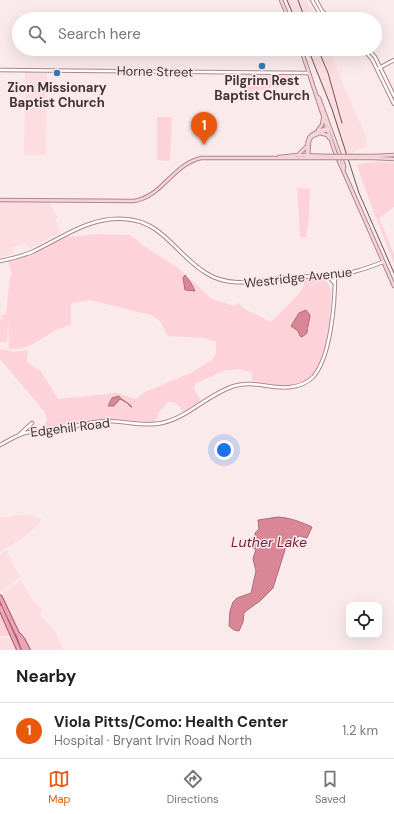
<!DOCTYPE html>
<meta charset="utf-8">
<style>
:root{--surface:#fff;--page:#f6f6f6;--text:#222;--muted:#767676;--line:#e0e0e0;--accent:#ea580c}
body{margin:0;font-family:"DM Sans",sans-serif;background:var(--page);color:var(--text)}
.controls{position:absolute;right:12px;bottom:12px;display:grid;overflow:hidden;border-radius:8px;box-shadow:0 4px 16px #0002}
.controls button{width:36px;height:36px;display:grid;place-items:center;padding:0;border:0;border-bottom:1px solid var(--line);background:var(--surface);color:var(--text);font:20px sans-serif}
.you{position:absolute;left:224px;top:450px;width:14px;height:14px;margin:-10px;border:3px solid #fff;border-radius:50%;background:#1a73e8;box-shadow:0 0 0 6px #1a73e833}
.badge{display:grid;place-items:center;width:26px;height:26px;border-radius:50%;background:var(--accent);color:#fff;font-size:13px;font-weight:700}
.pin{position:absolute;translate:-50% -33px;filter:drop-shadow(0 1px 2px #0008)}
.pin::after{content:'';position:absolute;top:21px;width:14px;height:12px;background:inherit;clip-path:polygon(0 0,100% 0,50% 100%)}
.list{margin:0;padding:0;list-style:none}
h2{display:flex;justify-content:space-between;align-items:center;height:52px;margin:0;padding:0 16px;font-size:17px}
h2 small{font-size:13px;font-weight:400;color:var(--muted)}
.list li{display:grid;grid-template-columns:26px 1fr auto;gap:12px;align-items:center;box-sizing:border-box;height:56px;padding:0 16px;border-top:1px solid var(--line)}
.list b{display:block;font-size:15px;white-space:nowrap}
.list p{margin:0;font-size:13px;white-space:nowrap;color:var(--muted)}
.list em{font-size:13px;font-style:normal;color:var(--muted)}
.icon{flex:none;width:22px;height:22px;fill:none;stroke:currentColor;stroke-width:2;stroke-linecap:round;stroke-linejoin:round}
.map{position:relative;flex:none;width:394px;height:650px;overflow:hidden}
.search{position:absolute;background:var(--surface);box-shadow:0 4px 16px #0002;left:12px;right:12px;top:12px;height:44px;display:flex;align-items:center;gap:10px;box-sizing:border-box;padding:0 14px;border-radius:22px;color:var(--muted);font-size:15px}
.sheet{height:108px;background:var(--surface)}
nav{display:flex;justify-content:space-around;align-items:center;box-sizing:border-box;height:56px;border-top:1px solid var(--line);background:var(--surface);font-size:11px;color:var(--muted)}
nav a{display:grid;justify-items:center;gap:2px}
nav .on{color:var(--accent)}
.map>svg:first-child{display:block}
.built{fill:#fbdde2}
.green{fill:#fdd2d9}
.water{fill:#d98697;stroke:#ac6d7a}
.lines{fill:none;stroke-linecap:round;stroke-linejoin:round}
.tertiary-casing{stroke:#ac878d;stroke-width:4.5}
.secondary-casing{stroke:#ac878d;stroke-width:4.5}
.primary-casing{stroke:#a65769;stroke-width:5.5}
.tertiary{stroke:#fff;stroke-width:2.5}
.secondary{stroke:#f4d3da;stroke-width:2.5}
.primary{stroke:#eaa6b6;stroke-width:3.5}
.rail{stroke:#69595b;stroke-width:1}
.secondary-bridge-casing{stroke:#ac878d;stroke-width:4.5;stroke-linecap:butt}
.secondary-bridge{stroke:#f4d3da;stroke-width:2.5}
.poi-dot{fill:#317cb0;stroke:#faeaec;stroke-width:1.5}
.labels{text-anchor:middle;stroke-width:3;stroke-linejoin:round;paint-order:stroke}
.street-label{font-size:13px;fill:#433336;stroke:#faeaec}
.poi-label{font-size:13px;font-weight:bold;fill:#433336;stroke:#faeaec}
.water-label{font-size:14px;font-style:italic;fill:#7b1838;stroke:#faeaec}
</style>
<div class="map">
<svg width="394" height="650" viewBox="0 0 394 650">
<rect width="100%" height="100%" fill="#faeaec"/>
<path class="built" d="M286,0H306L315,19H294Z
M306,49H328L367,139L366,147L355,150L353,154H344L330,107Z
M25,72L47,73L46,155H24Z
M0,202L49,203L58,217L55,220L61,232L29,249L26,243L13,247L12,254L0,257Z
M21,515L32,516L42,519L37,526L24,537L0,552V518Z
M7,550L15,568L21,577L0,592V554Z
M21,580L33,601L43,609L40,615L53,628L64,650H29L2,594Z
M0,638H12L16,650H0Z"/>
<path class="green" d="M245,75L293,76L296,86L274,87L247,93Z
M157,117H172L170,161L157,160Z
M388,162L394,163V207L379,218L394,254V263L371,205L357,165L364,163Z
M297,188L310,189L309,217L306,237H300Z
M68,234L69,237L95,234L130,235L144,246L178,268L212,299L234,306L239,303L243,308L271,322L295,298L304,286V277C309,278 315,277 320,278C336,282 330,306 329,318L330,319C325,344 322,383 289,386C277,386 264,382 252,381V373L239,369L224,371L196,383L194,389L201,401L183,413C179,405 177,402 168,402L157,414L158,417L154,422C138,423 121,418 105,419C84,420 64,427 43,429L47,419L44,411L0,359V349L14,352L28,350L27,362L40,370L58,399L108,394L109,393H118L135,399L145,392L193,372L213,359L216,353V342L204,338L168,336L159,320L151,315L90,300L71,303V325C67,326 63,327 59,329C43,336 28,352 9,349L8,320L7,342H0V319H2V321L3,320L1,316L6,314L10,277L12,274L8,261L23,258Z
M0,610L10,634V636H0Z"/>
<path class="water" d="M185,275L191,283L195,291L185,290L183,278Z
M306,310L310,315C310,320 307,327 307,333L302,337L300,336L298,331L291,326L299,313Z
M119,396C121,400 128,402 132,407H131L126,402L120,399L114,406H108L112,398Z
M278,517C291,518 301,522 312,527L307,538L300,536L288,541L285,544V550L273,588L260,601L246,611L244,613L243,622L239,631L234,630L229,626L230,611L233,602L237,598L251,593L256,571L253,559L256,549L246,546V542L255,537V533L259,529L258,520Z"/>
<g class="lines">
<g class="tertiary-casing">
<path id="tertiary" d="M312,0L320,14L325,19
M316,0L322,11L331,19
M363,49L372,59L394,104
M368,49L375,57L394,96
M379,68L394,60
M0,70L309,73
M0,261C11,259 22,256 32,252C62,238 90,216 125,219C163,221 176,255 206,273C232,290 263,279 291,277C306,276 320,277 334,275C351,274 367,268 383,262
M327,276L331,279L335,284
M20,434L32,423
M0,445C10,440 19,433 30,432C42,430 54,430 66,428C80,425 93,421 108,421C126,421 143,427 162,423C189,417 208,394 234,386C255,380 272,390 291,387C299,386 307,383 313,377C331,357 335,302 335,275"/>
</g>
<g class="secondary-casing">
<path id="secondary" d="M281,0L289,19
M301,49L335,152L394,286
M318,97L319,98L344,166V169
M318,130L322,125L323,119
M320,133L327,135L329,138
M298,155L306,147
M308,156L309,142L311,137L329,129
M374,156L394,155
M279,157L298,155L331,156
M307,157C307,136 307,135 327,128
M374,158L394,159
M0,200L134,201C163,196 172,165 201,158H331"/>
</g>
<g class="primary-casing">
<path id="primary" d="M0,597L17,633L23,640L28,650
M0,607L19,650
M19,637L24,650"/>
</g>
<use href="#tertiary" class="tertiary"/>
<use href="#secondary" class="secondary"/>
<use href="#primary" class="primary"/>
<path class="rail" d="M287,0L295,19
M298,0L305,19
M308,49L332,109L359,193L394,273
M318,49L328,73L342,123"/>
<g class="secondary-bridge-casing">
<path id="secondary-bridge" d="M331,156H374
M331,158H374"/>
</g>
<use href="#secondary-bridge" class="secondary-bridge"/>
</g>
<g class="poi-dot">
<circle cx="262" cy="66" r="4"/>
<circle cx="57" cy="73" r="4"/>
</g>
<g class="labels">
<g class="street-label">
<text transform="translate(155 71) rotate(1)" y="5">Horne Street</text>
<text transform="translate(298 277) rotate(-6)" y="5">Westridge Avenue</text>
<text transform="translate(70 427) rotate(-7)" y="5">Edgehill Road</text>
</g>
<g class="poi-label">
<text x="262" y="85">Pilgrim Rest<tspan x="262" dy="15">Baptist Church</tspan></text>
<text x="57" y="92">Zion Missionary<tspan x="57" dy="15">Baptist Church</tspan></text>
</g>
<g class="water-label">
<text x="269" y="547">Luther Lake</text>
</g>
</g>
</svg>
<div class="controls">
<button><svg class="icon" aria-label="locate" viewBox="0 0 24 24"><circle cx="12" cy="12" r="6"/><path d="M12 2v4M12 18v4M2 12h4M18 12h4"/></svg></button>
</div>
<div class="you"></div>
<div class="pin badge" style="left:204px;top:145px">1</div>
<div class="search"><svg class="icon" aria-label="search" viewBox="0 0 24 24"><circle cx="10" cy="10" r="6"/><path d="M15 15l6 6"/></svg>Search here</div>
</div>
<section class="sheet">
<h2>Nearby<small></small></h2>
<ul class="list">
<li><span class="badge">1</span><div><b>Viola Pitts/Como: Health Center</b><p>Hospital · Bryant Irvin Road North</p></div><em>1.2 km</em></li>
</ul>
</section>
<nav>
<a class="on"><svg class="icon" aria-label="map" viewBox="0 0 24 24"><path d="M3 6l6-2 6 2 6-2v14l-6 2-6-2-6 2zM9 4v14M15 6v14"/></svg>Map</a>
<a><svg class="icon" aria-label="directions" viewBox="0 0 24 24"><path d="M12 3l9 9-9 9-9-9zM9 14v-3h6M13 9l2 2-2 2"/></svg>Directions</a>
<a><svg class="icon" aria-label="saved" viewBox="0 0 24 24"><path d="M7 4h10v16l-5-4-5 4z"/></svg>Saved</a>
</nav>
